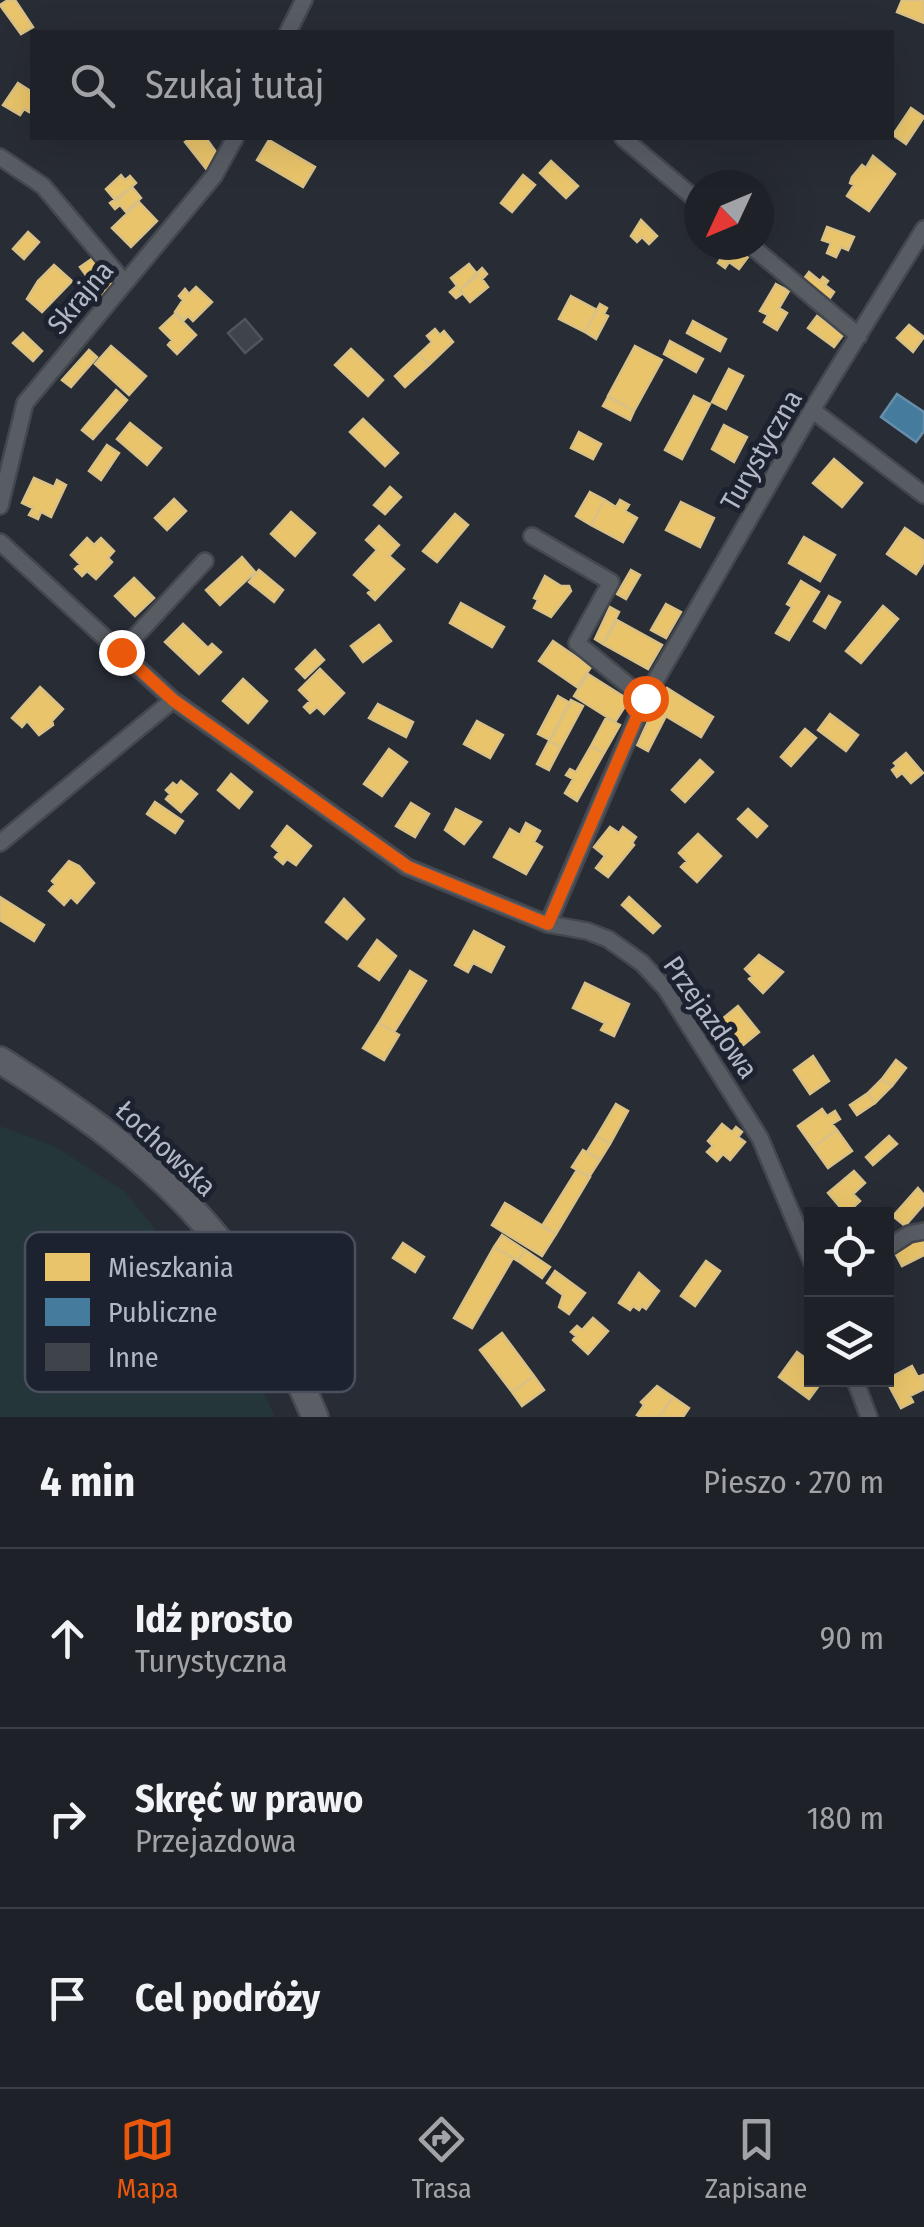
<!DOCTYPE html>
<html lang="pl">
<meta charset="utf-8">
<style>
:root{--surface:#1e2128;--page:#262930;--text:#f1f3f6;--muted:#a1a3a8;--line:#3c3e45;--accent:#ea580c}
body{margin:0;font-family:"Fira Sans Condensed",sans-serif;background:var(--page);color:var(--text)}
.controls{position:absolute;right:30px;bottom:30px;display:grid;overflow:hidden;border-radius:0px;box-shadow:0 10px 40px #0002}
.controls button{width:90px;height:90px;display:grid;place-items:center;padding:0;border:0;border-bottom:2px solid var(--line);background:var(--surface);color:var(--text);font:50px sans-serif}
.compass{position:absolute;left:684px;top:170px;width:90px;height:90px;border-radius:50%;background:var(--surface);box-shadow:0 10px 40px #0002;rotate:226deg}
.stop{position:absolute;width:30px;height:30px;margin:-22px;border:8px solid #ea580c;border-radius:50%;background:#fff}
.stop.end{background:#ea580c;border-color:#fff;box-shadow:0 2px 10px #0008}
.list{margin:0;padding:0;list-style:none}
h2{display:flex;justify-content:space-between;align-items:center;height:130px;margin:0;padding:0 40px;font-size:42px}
h2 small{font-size:32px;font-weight:400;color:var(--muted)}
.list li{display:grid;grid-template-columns:65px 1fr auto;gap:30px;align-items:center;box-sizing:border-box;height:180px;padding:0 40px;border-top:2px solid var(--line)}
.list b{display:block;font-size:38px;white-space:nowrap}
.list p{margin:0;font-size:32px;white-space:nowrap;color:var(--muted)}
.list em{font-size:32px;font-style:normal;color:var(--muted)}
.icon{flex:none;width:55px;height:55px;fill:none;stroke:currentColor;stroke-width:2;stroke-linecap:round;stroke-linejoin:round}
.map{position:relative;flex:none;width:924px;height:1417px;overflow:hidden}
.search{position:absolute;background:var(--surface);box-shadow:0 10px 40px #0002;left:30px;right:30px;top:30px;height:110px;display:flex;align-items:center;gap:25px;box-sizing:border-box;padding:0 35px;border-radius:0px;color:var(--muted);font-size:38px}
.sheet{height:670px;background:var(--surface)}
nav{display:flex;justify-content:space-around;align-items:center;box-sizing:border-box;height:140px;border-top:2px solid var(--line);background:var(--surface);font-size:28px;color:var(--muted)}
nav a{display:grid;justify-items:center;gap:5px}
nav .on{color:var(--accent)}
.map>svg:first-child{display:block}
.green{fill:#25363a}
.homes{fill:#e9c46a;stroke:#d8c086;stroke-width:2.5}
.public{fill:#457b9d;stroke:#668da9;stroke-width:2.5}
.building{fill:#3f434a;stroke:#50545d;stroke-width:2.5}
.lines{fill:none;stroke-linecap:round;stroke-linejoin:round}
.minor-casing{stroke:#44474e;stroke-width:20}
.primary-casing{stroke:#464952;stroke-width:30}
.minor{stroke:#585c63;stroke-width:15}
.primary{stroke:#5b5e65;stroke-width:25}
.route{stroke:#ea580c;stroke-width:12}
.labels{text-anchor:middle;stroke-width:10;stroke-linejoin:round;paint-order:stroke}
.street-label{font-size:28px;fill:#b2b8c6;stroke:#1c222f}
.key{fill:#1c222f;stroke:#494f5c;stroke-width:2.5}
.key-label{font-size:28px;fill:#b2b8c6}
</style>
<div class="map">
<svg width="924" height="1417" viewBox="0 0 924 1417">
<rect width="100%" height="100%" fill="#282c35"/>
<path class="green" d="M0,1126L56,1147L125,1192L235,1328L275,1417H0Z"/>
<path class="homes" d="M8,0H15L33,27L21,34L0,5Z
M902,0H924V23L897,12Z
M18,83L32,92V106L29,112L24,109L20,115L3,105Z
M911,108L924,117L906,144L893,135Z
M191,138H206L221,159L207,170L185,142Z
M269,140L315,167L303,187L257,160Z
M873,156L895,174L869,211L847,196L854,185L850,183L852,177L862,165L866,168Z
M551,161L578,186L566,198L540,173Z
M121,175L125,180L130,176L136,183L116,201L106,189Z
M523,175L535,185L512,212L501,203Z
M132,187L141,198L126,212L120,205L115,209L110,203Z
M139,202L157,221L131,247L112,228Z
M641,220L657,236L649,244L642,237L637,242L631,236Z
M827,227L854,237L848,250L841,247L836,257L827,253L831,243L822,240Z
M28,232L39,242L24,259L13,249Z
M736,245L751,253L739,269L729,262L725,268L718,263L722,257L726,260Z
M96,256L119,289L104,300L80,267Z
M469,264L478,275L460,290L463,293L456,298L450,292L457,286L451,278Z
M54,265L72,281L42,312L27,299L38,281Z
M482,268L487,274L482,279L488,287L470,302L460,290Z
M809,272L820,281L823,277L828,281L825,285L834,292L828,301L803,280Z
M776,284L789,291L779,308L787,313L777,330L764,322L768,315L760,311Z
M196,287L212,302L193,321L188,316L184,320L175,312L183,300L179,296L185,289L189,294Z
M571,296L597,310L585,332L559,319Z
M600,304L607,308L604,314L608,316L596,339L585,332Z
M175,314L196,335L177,354L168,345L172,340L160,328Z
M817,316L843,335L834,347L808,328Z
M693,321L726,339L720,351L687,333Z
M909,325L924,337L913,352L897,338Z
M435,329L440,335L444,331L453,342L429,365L419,354L432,342L427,336Z
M23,333L42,351L33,361L13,343Z
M670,341L703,359L696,372L664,354Z
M111,346L146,376L129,395L95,364Z
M635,346L662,360L634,411L608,396Z
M351,349L383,380L368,396L335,365Z
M89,350L97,357L71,387L62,380Z
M419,354L429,365L405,387L395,376Z
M729,369L743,376L726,409L712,402Z
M116,390L127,400L93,439L82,430Z
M694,396L710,404L682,459L665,450Z
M608,397L634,411L630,420L603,406Z
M363,419L398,453L385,466L350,432Z
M130,423L161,448L147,465L117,439Z
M724,425L747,437L734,462L712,449Z
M579,432L601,444L593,459L571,448Z
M107,445L119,453L101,480L89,471Z
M834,459L862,483L842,507L813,483Z
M34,478L54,487L57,480L66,485L51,517L41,512L38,519L29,515L33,508L22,503Z
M390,487L401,497L385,514L374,505Z
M590,492L605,500L591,525L576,516Z
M174,499L186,511L167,530L155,518Z
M605,500L616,507L620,500L629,505L625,511L637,518L623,542L591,525Z
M681,502L714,518L700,547L666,530Z
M291,512L315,533L295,556L271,534Z
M455,514L468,525L437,562L423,551Z
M379,526L399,545L389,556L404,569L375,600L368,593L371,590L354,575L377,550L366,540Z
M905,528L924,541V562L916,574L887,554Z
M804,537L835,555L820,581L789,563Z
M87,538L94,545L101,538L114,551L108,558L112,562L96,579L87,571L82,576L75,569L80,564L71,555Z
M242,557L255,572L220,605L206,590Z
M259,570L283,590L274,602L249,582Z
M631,570L640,575L626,599L617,594Z
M545,576L561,586H569L571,591L551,617L534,608L538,600L534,598Z
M134,578L154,598L135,616L115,596Z
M801,581L819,592L789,640L776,633L792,607L787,604Z
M829,596L840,602L825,628L814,621Z
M461,603L504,627L492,647L450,623Z
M666,604L681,612L666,638L651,630Z
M883,606L898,619L861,663L846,651Z
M610,607L619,612L603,644L595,639Z
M617,620L662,645L648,669L603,644Z
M183,624L208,648L212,644L221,652L199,674L165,642Z
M379,625L391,641L363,662L351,646Z
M553,641L591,667L577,687L539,661Z
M315,650L324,660L305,678L296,669Z
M320,669L344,693L324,714L317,707L310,713L304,707L310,701L299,690Z
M588,674L629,700L615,722L574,696Z
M243,679L267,701L248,723L223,701Z
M40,687L63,709L52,721L53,725L39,735L27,721L22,727L12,718Z
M667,688L713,717L701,737L654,709Z
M558,696L570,703L550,740L538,734Z
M571,700L583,706L561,747L549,741Z
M378,704L413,722L406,737L369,718Z
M654,709L666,716L648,751L637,745Z
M830,714L858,735L846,751L818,730Z
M606,718L620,725L604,753L591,746Z
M477,721L503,735L490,758L464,744Z
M805,729L816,738L791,766L781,757Z
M549,741L561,747L549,770L537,764Z
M591,746L604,753L577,801L565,793L573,779L566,775L570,769L576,772Z
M389,749L407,762L382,796L364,784Z
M906,753L923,773L911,783L902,773L897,777L892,770L897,766L894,763Z
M700,760L713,772L685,802L672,790Z
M231,774L252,792L239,808L218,790Z
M181,781L197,794L181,812L166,799L170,794L166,790L173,783L177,786Z
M155,802L183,821L175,833L147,814Z
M411,803L429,814L415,837L396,826Z
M456,809L481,822L464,844L445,830Z
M748,809L767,826L757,837L738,819Z
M526,823L540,831L534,842L542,847L526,874L494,857L510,829L520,835Z
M287,826L311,846L296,865L287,859L283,864L275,857L279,852L272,846Z
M610,827L619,833L623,827L636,837L632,843L634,845L608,877L596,868L605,856L594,847Z
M698,834L721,856L697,882L681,867L687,861L679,853Z
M69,861L79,866L94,883L77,903L71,897L64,905L49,891L55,884L52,881Z
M0,897L44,925L34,941L0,920Z
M629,897L660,926L653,933L622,905Z
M344,899L364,919L347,939L326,922Z
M474,931L504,947L491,972L473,963L468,972L455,965Z
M377,940L396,956L379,980L359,966Z
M759,955L783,972L763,993L749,979L752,976L745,969Z
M410,971L426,981L394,1032L379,1023Z
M585,983L629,1004L614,1036L601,1030L605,1023L573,1008Z
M738,1006L759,1032L742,1046L721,1020Z
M379,1023L399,1035L384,1060L363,1048Z
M813,1056L829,1081L810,1094L794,1070Z
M896,1060L906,1068L892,1086L882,1079Z
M882,1079L892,1086L875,1103L868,1093Z
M868,1093L875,1103L857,1115L850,1105Z
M616,1104L628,1111L610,1144L597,1136Z
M822,1109L827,1116L835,1111L840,1119L832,1124L837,1130L813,1147L798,1126Z
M722,1124L732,1132L736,1127L742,1132L738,1137L745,1142L730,1160L723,1154L717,1161L707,1152L713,1146L708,1141Z
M837,1130L852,1151L828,1168L813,1147Z
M597,1136L610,1144L600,1160L587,1152Z
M889,1136L897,1144L873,1165L866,1157Z
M583,1150L600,1160L589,1177L572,1167Z
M577,1170L590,1177L556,1234L542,1226Z
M854,1171L865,1183L853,1194L860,1201L846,1214L828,1193Z
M918,1188L924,1195V1204L905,1226L893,1216Z
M505,1203L556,1234L542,1256L492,1225Z
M502,1235L525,1250L518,1261L494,1247Z
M918,1237L924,1238V1255L902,1266L894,1251Z
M403,1243L424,1257L415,1272L393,1258Z
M494,1247L513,1258L472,1328L454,1318Z
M525,1250L550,1267L542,1278L518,1261Z
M706,1261L720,1271L695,1306L681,1296Z
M555,1271L585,1293L569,1314L559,1307L563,1295L547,1283Z
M639,1273L659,1291L646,1309L642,1306L639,1310L633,1306L630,1310L619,1303Z
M593,1318L608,1331L588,1354L573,1340L576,1336L571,1332L577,1326L582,1330Z
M502,1333L534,1376L512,1392L480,1350Z
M797,1352L812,1363V1380H823L809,1399L779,1377Z
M912,1366L918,1377L923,1375L924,1389L910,1396L913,1402L901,1408L886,1380Z
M534,1376L544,1390L522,1406L512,1392Z
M657,1386L673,1397L659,1417H641L637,1415L644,1405L641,1402Z
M673,1397L689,1408L683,1417H659Z"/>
<path class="public" d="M897,394L924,412V431L916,442L881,417Z"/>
<path class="building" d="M245,319L262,339L245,353L228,333Z"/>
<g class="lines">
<g class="minor-casing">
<path id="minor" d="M288,32L304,0
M623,138L699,202
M0,157L43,186L125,283
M750,245L859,336
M812,410L924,495
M0,506L25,403L214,176L235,138
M532,536L611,582L577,643L645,699
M0,542L173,700L407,867L548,924L587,931L608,939L642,963L666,989L760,1138L812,1262
M121,652L205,561
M0,843L173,700
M548,924L645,699L812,410L924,229
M886,1249L909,1234L924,1231
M855,1380L869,1417"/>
</g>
<g class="primary-casing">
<path id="primary" d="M0,1060C82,1112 164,1169 224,1247C262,1299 290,1358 315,1417"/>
</g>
<use href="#minor" class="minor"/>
<use href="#primary" class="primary"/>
</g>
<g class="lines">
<path class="route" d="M121,652L173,700L408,867L548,924L645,698"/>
</g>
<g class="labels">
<g class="street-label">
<text transform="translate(80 297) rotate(-50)" y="10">Skrajna</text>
<text transform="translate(761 450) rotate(-60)" y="10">Turystyczna</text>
<text transform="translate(711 1017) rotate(55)" y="10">Przejazdowa</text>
<text transform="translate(166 1148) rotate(43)" y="10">Łochowska</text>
</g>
</g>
<rect x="25" y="1232" width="330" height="160" rx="15" class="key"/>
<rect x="45" y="1253" width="45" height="28" fill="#e9c46a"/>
<rect x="45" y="1298" width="45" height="28" fill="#457b9d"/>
<rect x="45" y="1343" width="45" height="28" fill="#3f434a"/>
<g class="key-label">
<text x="108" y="1277">Mieszkania</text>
<text x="108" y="1322">Publiczne</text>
<text x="108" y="1367">Inne</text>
</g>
</svg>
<div class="controls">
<button><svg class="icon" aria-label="locate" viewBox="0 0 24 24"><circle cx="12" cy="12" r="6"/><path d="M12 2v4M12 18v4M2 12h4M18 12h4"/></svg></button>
<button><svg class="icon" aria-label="layers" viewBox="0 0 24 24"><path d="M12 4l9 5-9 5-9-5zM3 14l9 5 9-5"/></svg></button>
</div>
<svg class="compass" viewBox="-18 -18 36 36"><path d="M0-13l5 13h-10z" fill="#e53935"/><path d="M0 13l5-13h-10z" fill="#a1a3a8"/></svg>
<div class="stop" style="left:645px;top:698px"></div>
<div class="stop end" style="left:121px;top:652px"></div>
<div class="search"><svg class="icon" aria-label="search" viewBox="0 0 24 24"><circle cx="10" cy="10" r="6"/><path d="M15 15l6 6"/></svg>Szukaj tutaj</div>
</div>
<section class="sheet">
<h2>4 min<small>Pieszo · 270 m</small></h2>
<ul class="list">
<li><svg class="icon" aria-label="ahead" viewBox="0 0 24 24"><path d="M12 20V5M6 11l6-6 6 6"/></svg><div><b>Idź prosto</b><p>Turystyczna</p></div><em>90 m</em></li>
<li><svg class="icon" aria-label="right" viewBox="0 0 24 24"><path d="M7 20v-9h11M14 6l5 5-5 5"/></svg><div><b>Skręć w prawo</b><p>Przejazdowa</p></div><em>180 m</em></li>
<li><svg class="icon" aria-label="arrive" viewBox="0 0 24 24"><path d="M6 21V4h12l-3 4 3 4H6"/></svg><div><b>Cel podróży</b></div></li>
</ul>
</section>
<nav>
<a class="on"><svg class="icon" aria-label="map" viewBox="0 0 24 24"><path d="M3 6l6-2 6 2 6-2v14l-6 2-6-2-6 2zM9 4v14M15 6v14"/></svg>Mapa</a>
<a><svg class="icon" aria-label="directions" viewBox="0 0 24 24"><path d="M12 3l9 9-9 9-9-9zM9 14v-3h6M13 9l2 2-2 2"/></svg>Trasa</a>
<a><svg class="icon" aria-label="saved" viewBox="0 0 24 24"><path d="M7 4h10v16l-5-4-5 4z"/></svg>Zapisane</a>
</nav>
